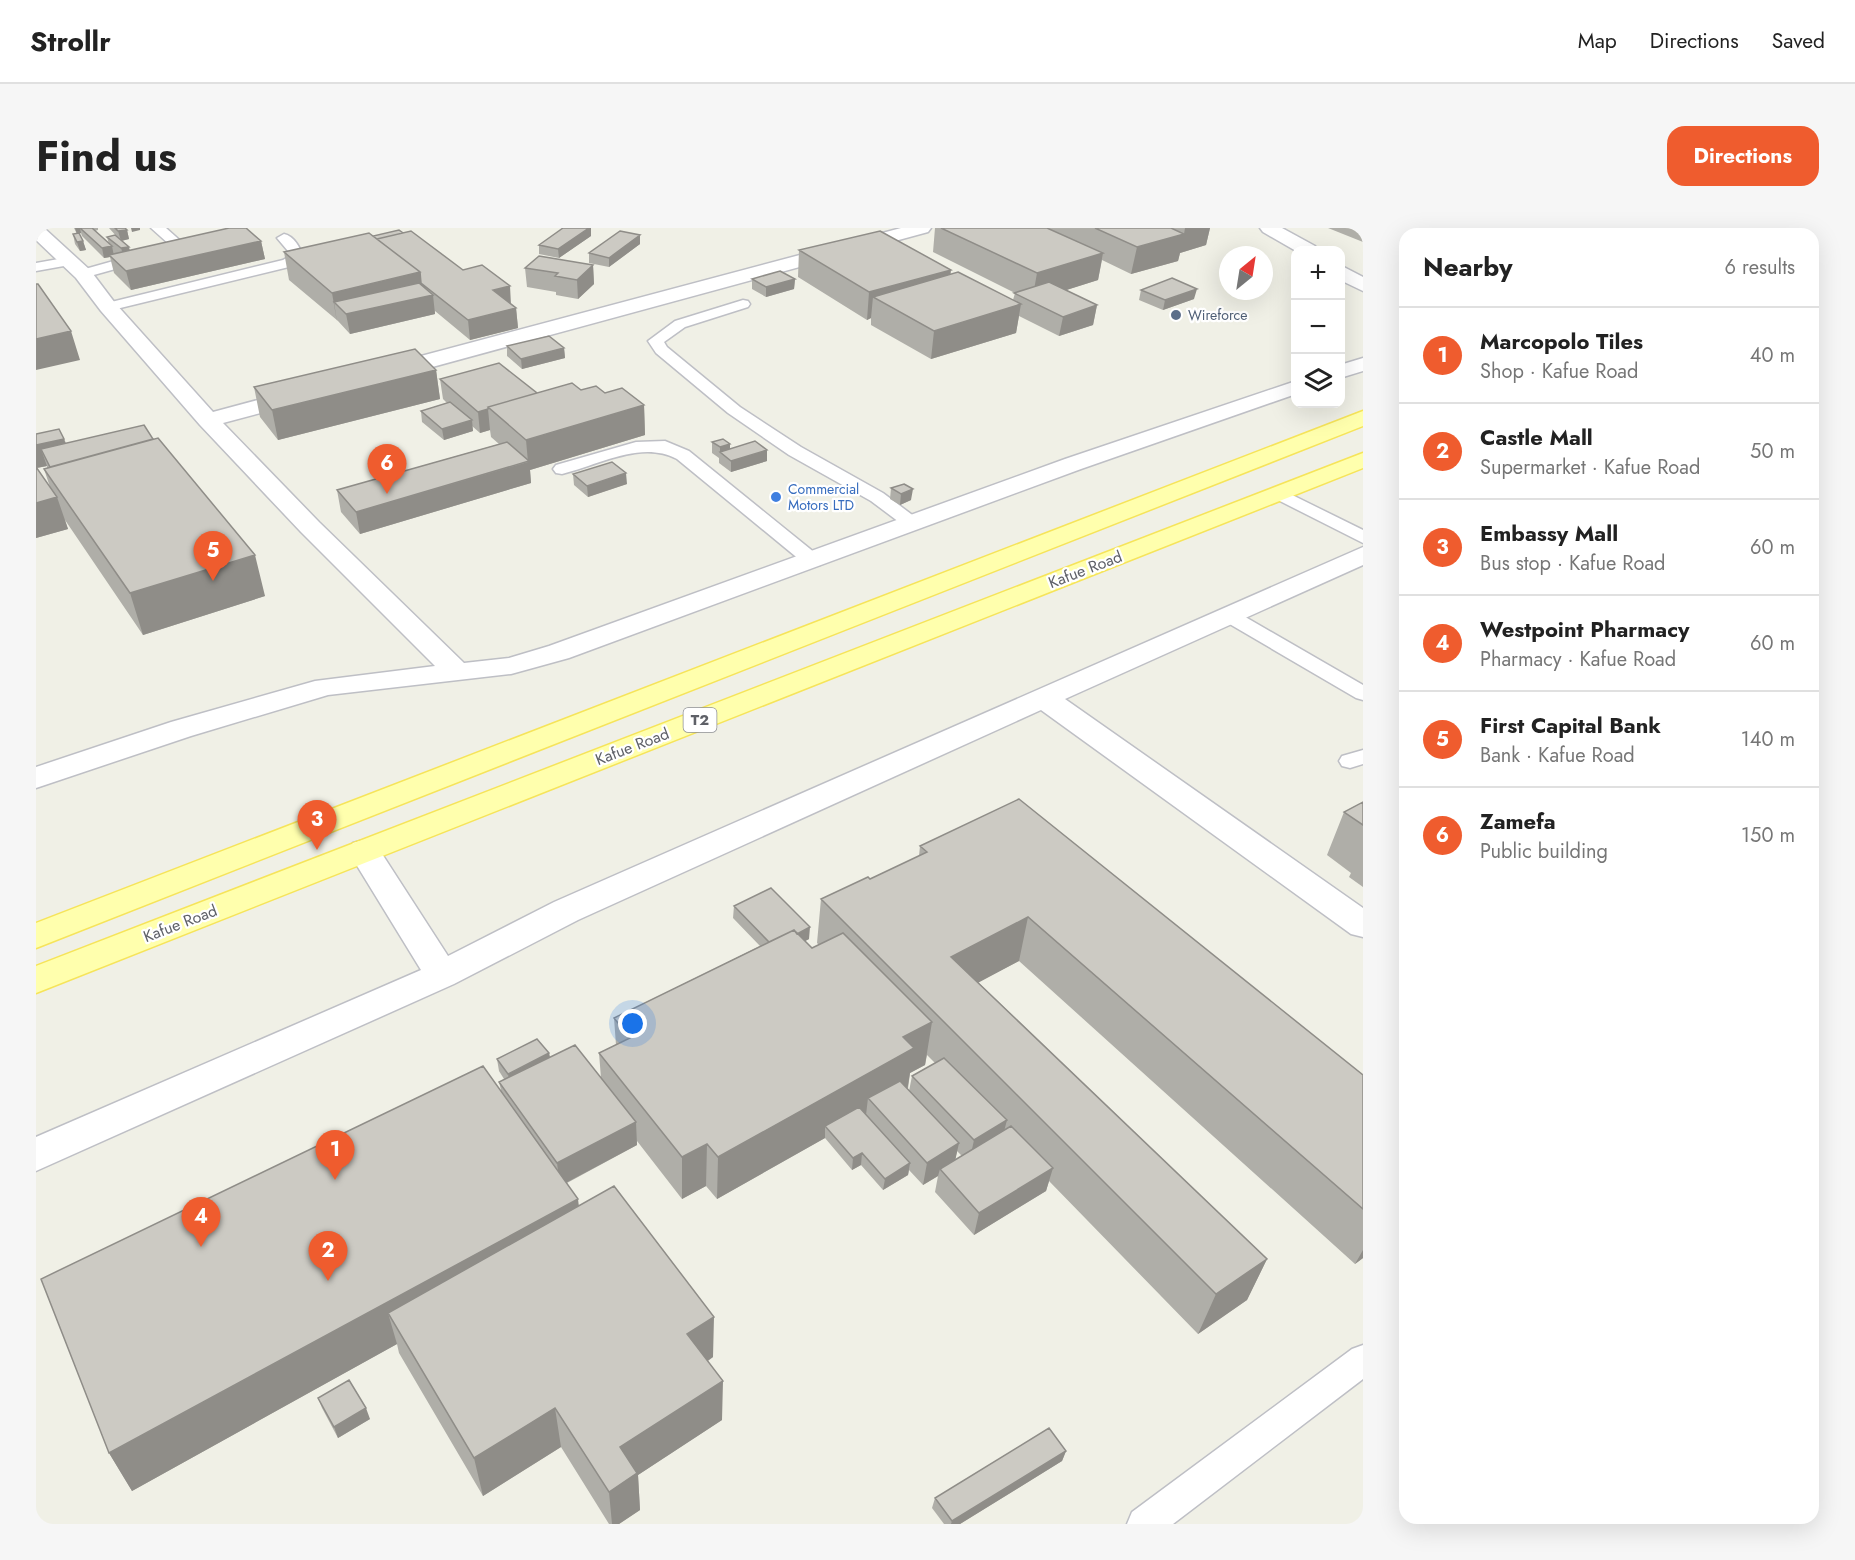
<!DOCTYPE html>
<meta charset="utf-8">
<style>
:root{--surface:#fff;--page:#f6f6f6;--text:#222;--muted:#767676;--line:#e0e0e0;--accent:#ef5c2e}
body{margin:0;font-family:Jost,sans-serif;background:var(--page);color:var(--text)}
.controls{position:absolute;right:18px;top:18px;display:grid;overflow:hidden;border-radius:12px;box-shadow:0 6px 24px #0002}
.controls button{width:54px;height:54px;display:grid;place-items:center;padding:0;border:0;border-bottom:2px solid var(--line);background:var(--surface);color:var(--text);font:30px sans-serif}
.compass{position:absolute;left:1183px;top:18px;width:54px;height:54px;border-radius:50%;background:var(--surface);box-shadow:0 6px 24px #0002;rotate:30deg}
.you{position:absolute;left:597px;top:796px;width:21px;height:21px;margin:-15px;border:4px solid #fff;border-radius:50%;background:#1a73e8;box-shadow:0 0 0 9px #1a73e833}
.badge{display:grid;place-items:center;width:39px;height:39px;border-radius:50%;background:var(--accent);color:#fff;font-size:20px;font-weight:700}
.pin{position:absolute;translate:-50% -50px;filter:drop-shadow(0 2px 3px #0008)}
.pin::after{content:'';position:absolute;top:32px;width:21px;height:18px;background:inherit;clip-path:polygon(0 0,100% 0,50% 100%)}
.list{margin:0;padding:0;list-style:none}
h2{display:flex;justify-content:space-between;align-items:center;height:78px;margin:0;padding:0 24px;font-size:26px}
h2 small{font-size:20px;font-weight:400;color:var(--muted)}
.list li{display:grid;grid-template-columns:39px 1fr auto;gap:18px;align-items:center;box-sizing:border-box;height:96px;padding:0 24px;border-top:2px solid var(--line)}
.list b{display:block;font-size:22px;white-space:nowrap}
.list p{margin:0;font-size:20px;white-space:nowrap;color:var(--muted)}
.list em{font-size:20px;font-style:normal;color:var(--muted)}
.icon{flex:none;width:33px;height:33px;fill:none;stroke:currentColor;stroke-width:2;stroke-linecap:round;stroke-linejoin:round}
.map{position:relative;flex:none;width:1327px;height:1296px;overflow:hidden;border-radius:18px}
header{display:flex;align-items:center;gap:36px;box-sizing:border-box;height:84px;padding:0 30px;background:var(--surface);border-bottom:2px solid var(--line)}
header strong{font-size:28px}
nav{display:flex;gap:33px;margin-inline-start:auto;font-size:21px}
.intro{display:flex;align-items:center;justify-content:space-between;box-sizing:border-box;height:144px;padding:0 36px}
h1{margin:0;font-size:42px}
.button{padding:15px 27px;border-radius:18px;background:var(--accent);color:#fff;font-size:21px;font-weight:700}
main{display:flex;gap:36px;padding:0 36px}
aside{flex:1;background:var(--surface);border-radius:18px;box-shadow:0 6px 24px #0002}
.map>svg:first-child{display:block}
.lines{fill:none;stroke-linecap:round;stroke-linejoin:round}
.lane-casing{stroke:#bebfc5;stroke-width:3}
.street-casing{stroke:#bebfc5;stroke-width:3}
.primary-casing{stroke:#f6e45a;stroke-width:3}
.lane{fill:#fff;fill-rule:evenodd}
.street{fill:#fff;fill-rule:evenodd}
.primary{fill:#ffffad;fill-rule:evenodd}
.wall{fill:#afaea8;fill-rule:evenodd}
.shaded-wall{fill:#8f8d88}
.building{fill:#cccac3;stroke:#8f8d88;stroke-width:1.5}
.service-dot{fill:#5c6f8a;stroke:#fff;stroke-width:2}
.shop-dot{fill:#3f7fe0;stroke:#fff;stroke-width:2}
.labels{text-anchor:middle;stroke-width:4.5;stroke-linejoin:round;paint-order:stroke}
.far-service-label{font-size:14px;fill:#4e5e75;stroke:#fff;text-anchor:start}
.far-shop-label{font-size:14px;fill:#366cbe;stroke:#fff;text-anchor:start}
.shield{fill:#fff;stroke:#8e9095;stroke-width:1.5}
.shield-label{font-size:15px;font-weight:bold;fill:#5e6067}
.street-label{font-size:16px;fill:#5e6067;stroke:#fff}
</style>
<header>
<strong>Strollr</strong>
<nav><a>Map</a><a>Directions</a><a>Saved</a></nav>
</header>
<div class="intro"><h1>Find us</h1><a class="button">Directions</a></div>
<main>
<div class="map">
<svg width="1327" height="1296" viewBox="0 0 1327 1296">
<rect width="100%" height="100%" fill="#f0f0e6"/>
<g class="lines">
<g class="lane-casing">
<path id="lane" d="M115,0H130L148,16L144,23L47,50L40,46L42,43L134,17Z
M248,6C258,8 266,21 266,30L257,38L72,83L65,79L67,76L247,32L252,29V23L241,10Z
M34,29L39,30L41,33L39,36L0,43V35Z
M707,72L712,73L714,76L712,79L649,99L628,114L631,119L704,179L765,219L847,265L883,292L886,296L883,300H871L835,273L753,227L692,185L620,125L612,113L639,93Z
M629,213L653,223L784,329L786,333L784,337H770L641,231C605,212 563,237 526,246L520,245L517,241L520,237L600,214Z
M1242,260L1327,302V315L1236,269L1233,265L1236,261Z
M1192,381L1199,383L1327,457V472L1320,470L1185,391L1182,387L1185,383Z
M1327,522V536L1314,540L1306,538L1303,533L1306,528Z
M1327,1117V1151L1137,1296H1091L1096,1284L1316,1121Z"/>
</g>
<g class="street-casing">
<path id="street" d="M0,0H8L54,42L79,75L177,184L266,160L274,162L277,167L274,172L187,195L283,294L428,435L473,430L513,418L1029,231L1260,153V166L1045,241L533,430L475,446L292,467L155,508L0,560V539L135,494L279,453L399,438L265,304L164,197L65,83L40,50L0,12Z
M865,0H895L892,4L356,150L348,151L340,150L337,145L340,140Z
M1224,0H1246L1279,18L1281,22L1260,23L1227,4Z
M1304,37L1327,49V63L1304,52Z
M1327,130V143L1304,150V137Z
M1327,319V337L1029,471L1327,680V709L1315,706L1005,482L542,692L418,756L0,943V909L385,742L312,623L317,615L328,612L339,615L412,728L518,674Z"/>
</g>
<g class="primary-casing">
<path id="primary" d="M1327,183V198L0,720V695Z
M1327,225V240L0,765V738Z"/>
</g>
<use href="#lane" class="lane"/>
<use href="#street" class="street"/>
<use href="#primary" class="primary"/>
</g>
<path class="wall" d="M38,0H62V2L59,3L73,16L71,9L82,10L73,0H89L91,2L93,11L85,13L94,22L225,13L229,31L95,62L78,45L74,29L68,30L46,8L45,5L43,6L47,13L50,22L44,23L39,16L37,6H41Z
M899,0H1174L1170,17L1144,25L1142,33L1095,46L1066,32L1062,52L1030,62L1061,77L1057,97L1023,108L983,88L980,105L895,131L835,97V90L831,92L762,49L763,22L915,46L977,72L979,65L897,24Z
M1292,0H1327V14Z
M604,7V16L573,39L553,35V25Z
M337,8L475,76L480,80L482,100L434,112L399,83V86L314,106L302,93L253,52L248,24Z
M555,8L523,30L503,26V17Z
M557,37L558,56L542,71L520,67V64L491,59L489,40Z
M716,51H759L758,61L730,69L716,61Z
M1105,62L1158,71L1127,82L1103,72Z
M471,118L528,120L529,130L486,141L471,128Z
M400,142L404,171L242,212L224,189L218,159Z
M404,151L501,165L545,162L569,165L608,177L609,207L494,242L495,255L324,306L305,284L301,262L463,216L455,209L454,202L444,205L436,198L437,203L408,212L386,194L385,183L411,175L407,171Z
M0,206L28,211L30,215L117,211L229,368L107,407L29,292L32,301L0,310ZM11,238V240L8,241L14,259L1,240Z
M676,214L694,216V221L731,233L695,244L683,235V230L676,225Z
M537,246L591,256L552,269L538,257Z
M855,260L875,272L864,277L854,271Z
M1327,574V659L1313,649L1315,645L1291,627L1308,584Z
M884,618L1327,847V1030L1319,1036L983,733L942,754L1231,1031L1211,1072L1162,1106L1013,953L1010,963L938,1007L899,964L902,948L887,957L873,942L872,947L847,962L825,937L816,942L789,910L681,971L670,958L646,971L601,913V917L531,955L543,978L677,1129L672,1133L686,1192L602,1247L604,1282L583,1296H573L525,1219L447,1268L363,1125L361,1116L96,1263L73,1225L465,862L463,854L468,851L463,843L461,831L513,825L514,829L565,850L563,825L580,817L578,790L724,718L697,690L698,678L773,711L769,713L776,720L783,717L781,715L785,671L834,651L883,628ZM891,827L899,835L876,848L873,863L872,861L874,845L889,837ZM921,923L926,928L919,932Z
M282,1170L334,1191L302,1210L286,1180Z
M1030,1223L1026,1233L924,1296H908L896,1280L899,1270Z"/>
<path class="shaded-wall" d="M39,0H44L45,5L41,6Z
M95,0H104V2L96,4Z
M553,0H555V8L523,30L522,21Z
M1149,0H1174L1170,17L1144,25L1142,33L1095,46L1101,19L1148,6Z
M91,2L93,11L85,13L82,3Z
M604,7V16L573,39V30Z
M47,13L50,22L44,23L41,14Z
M225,13L229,31L95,62L90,43Z
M76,18L78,28L73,27L74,29L68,30L66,20Z
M93,19L95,28L88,30L85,20Z
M1067,25L1062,52L996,73L1001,45Z
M557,37L558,56L542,71L541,52Z
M915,42L912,70L837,69L835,90L831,92L833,64Z
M384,44L387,69L397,67L399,86L314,106L310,86L298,74L301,94L296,65Z
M759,51L758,61L730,69V59Z
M474,58L475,77L457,62Z
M1161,61L1158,71L1127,82L1129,72Z
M985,76L980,105L895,131L898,103Z
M1061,77L1057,97L1023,108L1027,89Z
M480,80L482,100L434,112L432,92Z
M35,103L44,132L0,142V111Z
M528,120L529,130L486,141L485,131Z
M400,142L404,171L242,212L236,182Z
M608,177L609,207L494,242L495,255L324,306L320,284L492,234L490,212Z
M452,181L454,202L444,205L442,184Z
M436,192L437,203L408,212L406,201Z
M28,211L35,232L5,221L11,238L0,240V217Z
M694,216V226L684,224V219Z
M731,222V233L695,244V233Z
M590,245L591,256L552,269L551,258Z
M877,261L875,272L864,277L865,266Z
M21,269L32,301L0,310V275Z
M219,327L229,368L107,407L94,365Z
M992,689L983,733L908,773L915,729Z
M774,699L773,711L736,731L737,719Z
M896,794L889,837L874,845L871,863L832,870L830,887L789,898V910L681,971L682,929L867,809Z
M513,825L515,837L474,858L472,846Z
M971,892L965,915L933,935L938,912Z
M600,894L601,917L524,958L521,935Z
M923,915L918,938L904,941L902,948L887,957L891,935Z
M671,916L670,958L646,971V929Z
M826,925L825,937L816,942L817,930Z
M874,935L872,947L847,962L849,951Z
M1017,940L1010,963L938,1007L943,985Z
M542,971L547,1013L352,1085L361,1116L96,1263L73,1225Z
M1327,1022V1030L1319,1036Z
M1231,1031L1211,1072L1162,1106L1180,1066Z
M678,1089L677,1129L652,1146L651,1106Z
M687,1153L686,1192L602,1247L604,1282L583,1296H576L573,1264L584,1219Z
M330,1180L334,1191L302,1210L298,1199Z
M519,1180L525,1219L447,1268L438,1230Z
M1030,1223L1026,1233L924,1296H915L916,1293Z"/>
<path class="building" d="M44,0H56L76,18L66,20Z
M79,0H89L91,2L82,3Z
M193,0H210L225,13L90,43L73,27Z
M527,0H553L522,21L503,17Z
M905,0H1011L1067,25L1001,45Z
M1059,0H1135L1148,6L1101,19Z
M363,2L367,5L341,11L337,8Z
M375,3L427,42L446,37L474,58L457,62L480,80L432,92L385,55L384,44L341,11Z
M584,3L604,7L573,30L553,25Z
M844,3L915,42L833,64L763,22Z
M43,5L47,13L41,14L37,6Z
M333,5L384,44L296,65L248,24Z
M79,7L93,19L85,20L71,9Z
M503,28L557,37L541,52L519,48L522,45L489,40Z
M744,43L759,51L730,59L716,51Z
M922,44L985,76L898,103L837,69Z
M1136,50L1161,61L1129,72L1105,62Z
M1013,54L1061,77L1027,89L978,65Z
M383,55L397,67L310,86L298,74Z
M0,56H2L35,103L0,111Z
M513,108L528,120L485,131L471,118Z
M379,121L400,142L236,182L218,159Z
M463,135L501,165L452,179V181L442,184L404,151Z
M536,155L545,162L560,158L569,165L586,160L608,177L490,212L452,179Z
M414,174L436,192L406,201L385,183Z
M108,197L117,211L14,239L5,221Z
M23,201L28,211L0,217V206Z
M122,210L219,327L94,365L8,241Z
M687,211L694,216L684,219L676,214Z
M719,213L731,222L695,233L684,224Z
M471,214L493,233L320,284L301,262Z
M576,234L590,245L551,258L537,246Z
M0,239L21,269L0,275Z
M868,256L877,261L865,266L855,260Z
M983,571L1327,847V981L992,689L915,729L1231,1031L1180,1066L785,671L832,649L834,651L891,624L884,618Z
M1327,574V597L1308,584Z
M735,660L774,699L761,706L758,702L733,714L698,678Z
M758,702L776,720L807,705L896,794L867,809L878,820L682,929L671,916L646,929L563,825L594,810L578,790Z
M501,811L513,825L472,846L461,831Z
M539,817L600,894L521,935L463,854Z
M908,830L971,892L938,912L876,848Z
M447,838L542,971L73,1225L5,1051Z
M864,853L923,915L891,935L832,870Z
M823,879L874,935L849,951L826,925L817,930L789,898Z
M975,898L1017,940L943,985L904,941Z
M578,958L678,1089L651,1106L687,1153L584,1219L601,1245L573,1264L519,1180L438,1230L352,1085Z
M313,1152L330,1180L298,1199L282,1170Z
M1013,1200L1030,1223L916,1293L899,1270Z"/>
<circle class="service-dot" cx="1140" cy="87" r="6"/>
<circle class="shop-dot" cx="740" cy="269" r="6"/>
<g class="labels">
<g class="far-service-label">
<text x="1152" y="92">Wireforce</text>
</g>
<g class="far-shop-label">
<text x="752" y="266">Commercial<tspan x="752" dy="16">Motors LTD</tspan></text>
</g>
<rect class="shield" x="647.5" y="480" width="33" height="24" rx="4.5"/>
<g class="shield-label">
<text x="664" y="497">T2</text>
</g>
<g class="street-label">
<text transform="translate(1049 341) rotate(-21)" y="6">Kafue Road</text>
<text transform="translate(596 518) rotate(-21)" y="6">Kafue Road</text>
<text transform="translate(144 695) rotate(-21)" y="6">Kafue Road</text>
</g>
</g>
</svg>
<div class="controls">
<button>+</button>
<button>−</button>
<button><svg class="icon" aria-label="layers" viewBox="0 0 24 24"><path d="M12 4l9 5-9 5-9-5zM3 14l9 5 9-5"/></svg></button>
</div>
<svg class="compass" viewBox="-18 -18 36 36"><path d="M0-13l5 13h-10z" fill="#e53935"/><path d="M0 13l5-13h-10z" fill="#767676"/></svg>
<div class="you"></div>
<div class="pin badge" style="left:299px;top:952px">1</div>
<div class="pin badge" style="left:292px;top:1053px">2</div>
<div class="pin badge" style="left:281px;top:622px">3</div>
<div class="pin badge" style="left:165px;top:1019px">4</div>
<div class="pin badge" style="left:177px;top:353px">5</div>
<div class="pin badge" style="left:351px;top:266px">6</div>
</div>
<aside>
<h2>Nearby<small>6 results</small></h2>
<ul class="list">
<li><span class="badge">1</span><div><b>Marcopolo Tiles</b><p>Shop · Kafue Road</p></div><em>40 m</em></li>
<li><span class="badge">2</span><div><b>Castle Mall</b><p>Supermarket · Kafue Road</p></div><em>50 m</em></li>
<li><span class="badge">3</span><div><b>Embassy Mall</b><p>Bus stop · Kafue Road</p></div><em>60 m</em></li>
<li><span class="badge">4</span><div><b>Westpoint Pharmacy</b><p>Pharmacy · Kafue Road</p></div><em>60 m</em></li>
<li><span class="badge">5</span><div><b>First Capital Bank</b><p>Bank · Kafue Road</p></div><em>140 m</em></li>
<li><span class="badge">6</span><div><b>Zamefa</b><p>Public building</p></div><em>150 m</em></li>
</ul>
</aside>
</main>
